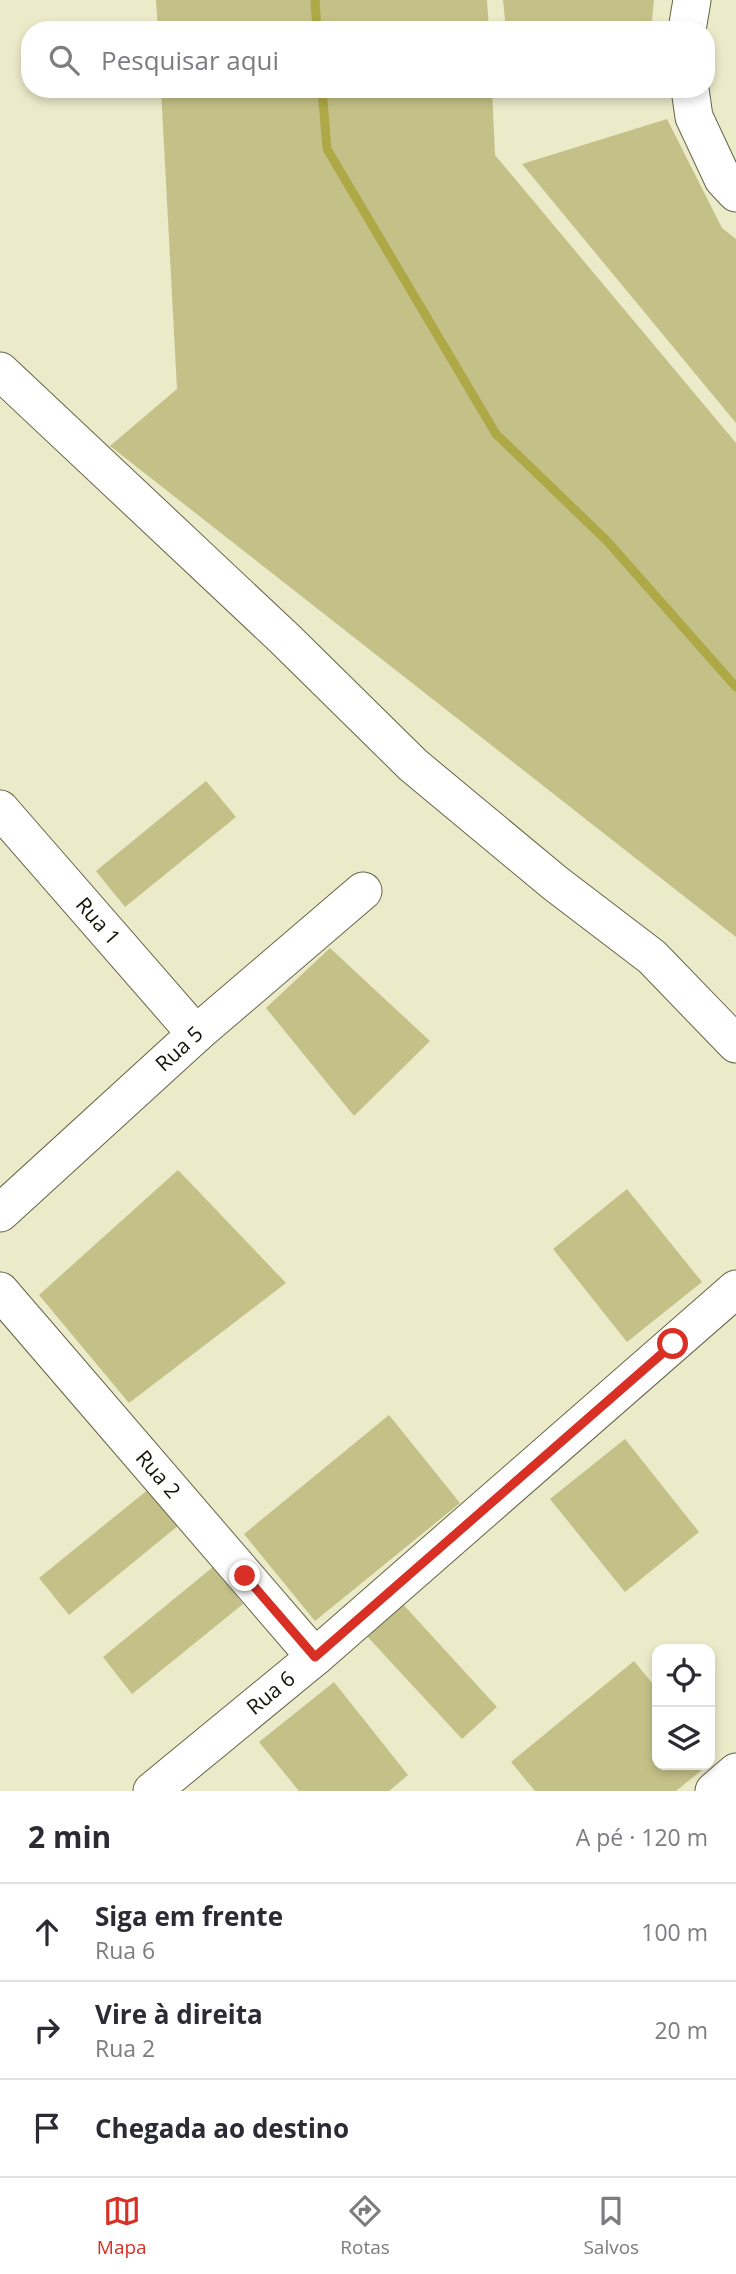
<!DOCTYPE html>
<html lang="pt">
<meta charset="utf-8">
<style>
:root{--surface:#fff;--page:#f2f2f3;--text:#2b2b33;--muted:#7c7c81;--line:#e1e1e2;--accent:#d93025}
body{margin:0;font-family:"Open Sans",sans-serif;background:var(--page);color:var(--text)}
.controls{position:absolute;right:21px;bottom:21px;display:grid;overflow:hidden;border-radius:14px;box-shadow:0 4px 10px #0003}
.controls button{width:63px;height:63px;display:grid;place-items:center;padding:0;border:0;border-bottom:2px solid var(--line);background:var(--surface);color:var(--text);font:35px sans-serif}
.stop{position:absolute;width:21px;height:21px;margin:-16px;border:5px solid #d93025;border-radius:50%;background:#fff}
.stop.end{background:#d93025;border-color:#fff;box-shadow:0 2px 7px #0008}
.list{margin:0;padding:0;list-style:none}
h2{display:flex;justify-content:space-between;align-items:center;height:91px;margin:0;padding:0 28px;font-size:30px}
h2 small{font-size:23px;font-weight:400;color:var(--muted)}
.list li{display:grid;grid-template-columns:46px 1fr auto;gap:21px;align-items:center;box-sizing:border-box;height:98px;padding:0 28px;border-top:2px solid var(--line)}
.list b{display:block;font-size:26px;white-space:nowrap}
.list p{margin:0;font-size:23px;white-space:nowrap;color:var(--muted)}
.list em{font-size:23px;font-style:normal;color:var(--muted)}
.icon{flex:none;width:38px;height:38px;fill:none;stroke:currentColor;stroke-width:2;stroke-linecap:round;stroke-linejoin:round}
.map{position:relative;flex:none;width:736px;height:1791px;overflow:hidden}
.search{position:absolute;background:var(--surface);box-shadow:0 4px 10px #0003;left:21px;right:21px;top:21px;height:77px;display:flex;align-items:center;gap:18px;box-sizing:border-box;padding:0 24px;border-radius:28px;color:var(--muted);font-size:26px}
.sheet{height:385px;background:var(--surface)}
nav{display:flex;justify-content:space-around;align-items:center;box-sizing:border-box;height:98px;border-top:2px solid var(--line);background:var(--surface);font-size:19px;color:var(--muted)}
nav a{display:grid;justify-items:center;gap:4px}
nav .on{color:var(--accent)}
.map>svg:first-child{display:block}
.green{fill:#c4c188}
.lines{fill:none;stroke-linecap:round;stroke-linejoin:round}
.stream{stroke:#afa846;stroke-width:9}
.minor-casing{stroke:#666548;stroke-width:39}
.minor{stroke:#fff;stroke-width:37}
.route{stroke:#d93025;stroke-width:9}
.labels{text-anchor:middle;stroke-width:7;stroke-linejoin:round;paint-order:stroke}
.street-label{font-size:21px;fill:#141308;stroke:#ebeac9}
</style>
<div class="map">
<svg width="736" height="1791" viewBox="0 0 736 1791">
<rect width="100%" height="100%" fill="#ebeac9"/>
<path class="green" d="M156,0H487L489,30H158Z
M503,0H654L651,30H506Z
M161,89H492L495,155L736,443V937L110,446L177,389Z
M667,119L722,228L736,239V423L522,164Z
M206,781L236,817L125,907L96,871Z
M330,948L430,1041L354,1116L266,1008Z
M178,1170L286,1283L129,1403L39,1295Z
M627,1189L702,1282L627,1342L553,1249Z
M389,1415L460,1503L315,1621L244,1534Z
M625,1439L699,1532L625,1592L550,1499Z
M150,1488L179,1525L69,1615L39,1578Z
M213,1567L243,1604L132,1694L103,1657Z
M400,1601L497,1707L462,1739L365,1634Z
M634,1661L657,1689V1765H708L676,1791H535L511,1762Z
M334,1682L408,1775L389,1791H299L259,1742Z"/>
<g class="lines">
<path class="stream" d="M315,0L317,30
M322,89L327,149L496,434L607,541L736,687"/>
<g class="minor-casing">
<g id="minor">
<path d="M687,30L692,0"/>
<path d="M690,89L694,117L723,179L736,193"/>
<path d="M0,371L284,638L413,765L555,883L652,957L736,1044"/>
<path id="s1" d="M0,809L196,1034"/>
<path id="s2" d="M0,1213L196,1034L363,891"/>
<path id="s3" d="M0,1291L315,1657"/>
<path id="s4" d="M152,1791L315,1657L736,1289"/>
<path d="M714,1791L736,1772"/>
</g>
</g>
<use href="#minor" class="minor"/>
</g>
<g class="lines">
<path class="route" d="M245,1576L315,1657L673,1344"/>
</g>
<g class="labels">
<g class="street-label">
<text dy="7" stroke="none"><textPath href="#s1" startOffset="149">Rua 1</textPath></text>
<text dy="7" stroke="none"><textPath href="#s2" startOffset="243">Rua 5</textPath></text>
<text dy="7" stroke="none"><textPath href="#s3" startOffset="242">Rua 2</textPath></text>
<text dy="7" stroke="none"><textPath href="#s4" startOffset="154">Rua 6</textPath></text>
</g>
</g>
</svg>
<div class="controls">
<button><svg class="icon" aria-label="locate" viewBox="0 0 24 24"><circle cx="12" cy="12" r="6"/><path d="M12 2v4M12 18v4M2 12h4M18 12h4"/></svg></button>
<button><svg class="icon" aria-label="layers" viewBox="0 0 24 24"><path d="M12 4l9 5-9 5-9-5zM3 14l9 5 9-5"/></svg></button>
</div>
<div class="stop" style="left:673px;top:1344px"></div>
<div class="stop end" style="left:245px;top:1576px"></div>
<div class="search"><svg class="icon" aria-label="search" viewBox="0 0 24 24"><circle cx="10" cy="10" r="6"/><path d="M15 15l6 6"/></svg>Pesquisar aqui</div>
</div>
<section class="sheet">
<h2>2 min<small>A pé · 120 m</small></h2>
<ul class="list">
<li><svg class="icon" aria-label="ahead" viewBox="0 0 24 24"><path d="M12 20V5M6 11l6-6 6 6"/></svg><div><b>Siga em frente</b><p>Rua 6</p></div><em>100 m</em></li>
<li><svg class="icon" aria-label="right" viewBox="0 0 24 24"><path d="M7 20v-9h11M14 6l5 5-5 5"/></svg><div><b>Vire à direita</b><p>Rua 2</p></div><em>20 m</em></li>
<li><svg class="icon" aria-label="arrive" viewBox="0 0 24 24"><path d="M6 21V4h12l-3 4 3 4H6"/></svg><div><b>Chegada ao destino</b></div></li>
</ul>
</section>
<nav>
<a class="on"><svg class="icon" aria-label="map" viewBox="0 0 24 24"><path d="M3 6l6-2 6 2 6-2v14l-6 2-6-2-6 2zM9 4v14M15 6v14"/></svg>Mapa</a>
<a><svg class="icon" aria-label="directions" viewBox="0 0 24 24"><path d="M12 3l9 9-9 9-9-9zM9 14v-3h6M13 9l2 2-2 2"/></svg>Rotas</a>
<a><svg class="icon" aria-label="saved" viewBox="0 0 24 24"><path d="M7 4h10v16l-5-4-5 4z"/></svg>Salvos</a>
</nav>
